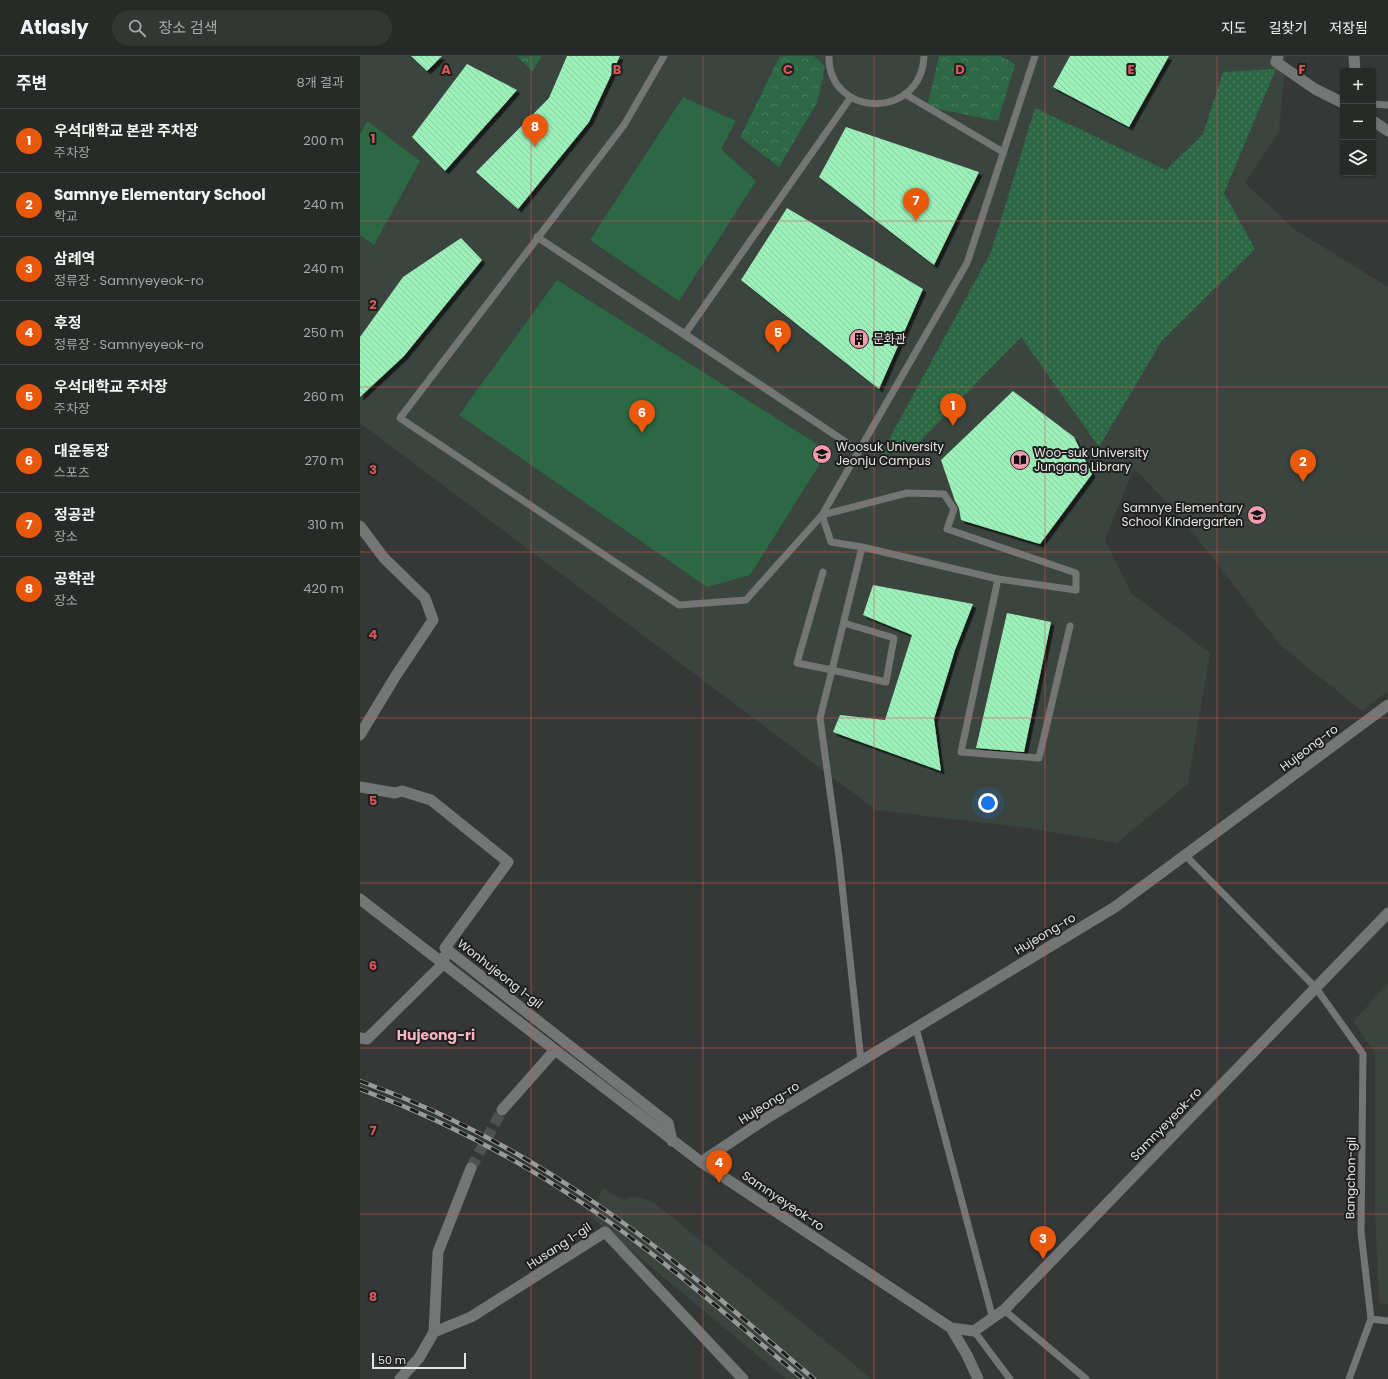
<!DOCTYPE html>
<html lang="ko">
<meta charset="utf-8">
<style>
:root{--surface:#282a28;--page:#343634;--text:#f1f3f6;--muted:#a5a7a8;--line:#444645;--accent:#ea580c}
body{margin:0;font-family:Poppins,"Noto Sans KR",sans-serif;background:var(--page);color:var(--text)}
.controls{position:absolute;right:12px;top:12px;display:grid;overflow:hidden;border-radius:4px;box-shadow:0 1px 3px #0004}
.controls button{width:36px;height:36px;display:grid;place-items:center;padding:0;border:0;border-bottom:1px solid var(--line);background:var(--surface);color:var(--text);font:20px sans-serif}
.scale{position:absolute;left:12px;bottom:10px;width:94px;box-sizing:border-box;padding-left:4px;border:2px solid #e3e5e4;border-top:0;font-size:11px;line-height:14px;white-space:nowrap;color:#e3e5e4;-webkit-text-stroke:3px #1e1f1e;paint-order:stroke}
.you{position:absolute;left:628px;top:747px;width:14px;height:14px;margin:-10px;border:3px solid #fff;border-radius:50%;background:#1a73e8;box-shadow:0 0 0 6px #1a73e833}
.badge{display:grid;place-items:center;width:26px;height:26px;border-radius:50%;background:var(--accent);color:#fff;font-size:13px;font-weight:700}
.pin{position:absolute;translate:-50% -33px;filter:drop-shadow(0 1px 2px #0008)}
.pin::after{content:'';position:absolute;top:21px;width:14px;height:12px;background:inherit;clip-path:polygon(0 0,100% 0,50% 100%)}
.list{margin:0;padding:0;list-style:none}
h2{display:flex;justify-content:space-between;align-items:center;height:52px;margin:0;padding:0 16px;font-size:17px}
h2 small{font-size:13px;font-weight:400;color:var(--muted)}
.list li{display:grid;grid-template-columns:26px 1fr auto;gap:12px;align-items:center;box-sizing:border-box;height:64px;padding:0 16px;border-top:1px solid var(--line)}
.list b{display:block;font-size:15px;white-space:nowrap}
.list p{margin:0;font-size:13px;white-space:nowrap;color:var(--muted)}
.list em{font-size:13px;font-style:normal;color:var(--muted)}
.icon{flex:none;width:22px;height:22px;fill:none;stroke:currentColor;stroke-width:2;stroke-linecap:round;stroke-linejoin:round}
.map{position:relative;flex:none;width:1028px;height:1323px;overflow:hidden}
header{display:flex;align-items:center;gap:24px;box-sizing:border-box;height:56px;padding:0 20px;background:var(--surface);border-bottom:1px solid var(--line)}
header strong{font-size:19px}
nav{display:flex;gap:22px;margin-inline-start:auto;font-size:14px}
.search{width:280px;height:36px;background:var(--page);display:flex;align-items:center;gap:10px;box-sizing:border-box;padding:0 14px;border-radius:22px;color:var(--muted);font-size:15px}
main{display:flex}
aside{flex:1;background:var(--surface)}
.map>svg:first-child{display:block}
.built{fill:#3b443e}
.grass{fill:url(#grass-dots)}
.park{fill:url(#park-crowns)}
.pitch{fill:#2c6844}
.building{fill:url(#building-back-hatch);filter:url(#shadow)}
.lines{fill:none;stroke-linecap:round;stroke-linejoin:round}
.minor-tunnel{stroke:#4f5250;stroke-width:11;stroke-dasharray:11 5.5;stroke-linecap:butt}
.service{stroke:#737674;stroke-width:7}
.minor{stroke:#737674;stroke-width:11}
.rail-casing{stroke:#989b99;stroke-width:4.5}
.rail{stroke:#1e1f1e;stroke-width:3;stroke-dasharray:9;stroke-linecap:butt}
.grid{fill:none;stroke:#d95757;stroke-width:1;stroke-opacity:0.55}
.labels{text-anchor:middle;stroke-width:4;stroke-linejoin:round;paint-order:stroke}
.poi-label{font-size:12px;fill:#e3e5e4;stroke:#1e1f1e;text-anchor:start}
.street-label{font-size:12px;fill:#e3e5e4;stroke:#1e1f1e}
.quarter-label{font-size:14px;font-weight:bold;fill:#f8b4c2;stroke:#1e1f1e}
.grid-label{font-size:13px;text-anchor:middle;font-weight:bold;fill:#d95757;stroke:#1e1f1e;stroke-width:4;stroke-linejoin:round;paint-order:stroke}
</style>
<header>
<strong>Atlasly</strong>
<div class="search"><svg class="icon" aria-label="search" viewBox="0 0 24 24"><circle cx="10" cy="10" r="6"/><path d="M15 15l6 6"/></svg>장소 검색</div>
<nav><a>지도</a><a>길찾기</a><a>저장됨</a></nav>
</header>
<main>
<aside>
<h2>주변<small>8개 결과</small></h2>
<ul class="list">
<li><span class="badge">1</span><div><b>우석대학교 본관 주차장</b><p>주차장</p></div><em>200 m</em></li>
<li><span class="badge">2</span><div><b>Samnye Elementary School</b><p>학교</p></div><em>240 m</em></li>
<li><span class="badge">3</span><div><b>삼례역</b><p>정류장 · Samnyeyeok-ro</p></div><em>240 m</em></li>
<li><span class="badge">4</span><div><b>후정</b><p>정류장 · Samnyeyeok-ro</p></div><em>250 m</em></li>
<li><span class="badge">5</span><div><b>우석대학교 주차장</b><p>주차장</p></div><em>260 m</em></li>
<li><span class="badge">6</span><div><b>대운동장</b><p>스포츠</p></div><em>270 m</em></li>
<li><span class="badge">7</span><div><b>정공관</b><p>장소</p></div><em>310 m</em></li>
<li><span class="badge">8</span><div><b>공학관</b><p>장소</p></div><em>420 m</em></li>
</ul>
</aside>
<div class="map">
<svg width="1028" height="1323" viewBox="0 0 1028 1323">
<defs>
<pattern id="grass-dots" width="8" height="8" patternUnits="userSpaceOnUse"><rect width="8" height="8" fill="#2c6844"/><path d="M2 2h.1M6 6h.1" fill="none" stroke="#4a7d5f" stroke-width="1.8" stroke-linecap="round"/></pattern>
<pattern id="park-crowns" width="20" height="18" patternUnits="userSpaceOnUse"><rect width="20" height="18" fill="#2c6844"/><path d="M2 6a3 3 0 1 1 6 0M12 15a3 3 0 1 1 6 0" fill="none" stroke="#4a7d5f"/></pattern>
<pattern id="building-back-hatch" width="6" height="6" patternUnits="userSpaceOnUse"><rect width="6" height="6" fill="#9cf0ba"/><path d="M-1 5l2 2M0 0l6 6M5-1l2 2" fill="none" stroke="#8acea2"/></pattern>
<filter id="shadow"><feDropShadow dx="3.5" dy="3.5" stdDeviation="0" flood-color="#0009"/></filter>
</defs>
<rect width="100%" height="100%" fill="#353836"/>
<path class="built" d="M0,0H926L919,76L885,127L934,173L1028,231V635L1002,655L920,589L824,465L774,412L745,483L771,537L850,597L828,728L757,787L666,772L516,754L0,367Z
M1028,927V1248L1019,1247L1015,1156V997L993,966Z
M243,1132L264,1144L274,1140L292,1145L512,1323H426L231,1161Z"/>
<path class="grass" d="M916,13L864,137L895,193L801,286L739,391L661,281L549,397L521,398L631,196L675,52L806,114L843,78L863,16Z"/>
<path class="park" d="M157,0H182L172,15Z
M420,0H454L465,10L458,45L419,111L380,81Z
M579,0H640L655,8L638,65L567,51Z"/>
<path class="pitch" d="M323,41L376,65L361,93L396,125L319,245L230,184Z
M7,65L60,105L14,189L0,179V79Z
M197,224L468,395L390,519L347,531L99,359Z"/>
<path class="building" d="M51,0H82L67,15Z
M207,0H260L229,66L158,153L116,116L189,42Z
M710,0H809L769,71L693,31Z
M107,8L157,34L85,115L52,81Z
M486,71L619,116L574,209L459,121Z
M427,152L563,233L519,333L381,224Z
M101,182L122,204L44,300L0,341V281L43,221Z
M653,335L714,381L732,418L680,488L601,464L599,452L595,445L581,404Z
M513,529L613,548L595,594L574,663L581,715L473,676L480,659L525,664L552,579L503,559Z
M647,557L691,566L664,696L616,692Z"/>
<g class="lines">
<path class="minor-tunnel" d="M111,1112L142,1054"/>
<path class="service" d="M304,0L264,69L40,362L319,549L386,544L462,459L607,207L675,0
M469,0C468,62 561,65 564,0
M545,38L643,96
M1013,48L1028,49
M177,181L325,278L499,395Z
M325,278L491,41
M502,491L638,523L601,696L679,702L710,570
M463,516L437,607L472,614L502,491L471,486L462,459L547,437L584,438L594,453L587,473L716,517V534L638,523
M484,567L534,582L526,626L472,614L460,662L479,801L501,1005
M826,800L956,932L1003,998L1001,1176L1011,1263L989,1323
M556,972L633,1263
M644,1254L726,1323
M1011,1263L1028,1265
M614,1275L650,1323"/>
<path class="minor" d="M918,0L916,6L955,33L983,47
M994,0L995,15
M1013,65L1028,75
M0,470L24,502L65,542L73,564L35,621L0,679
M0,731L35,737L42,735L71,744L148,806L85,892L308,1067L312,1085
M0,843L195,994
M0,982L7,983L84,907V901
M142,1054L195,994L341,1106L591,1272L614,1275L644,1254L1028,857
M341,1106L407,1062L755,851L1028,649
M591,1272L607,1299L618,1323
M74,1276L111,1261L245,1176L383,1323
M40,1323L59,1302L74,1276L78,1196L111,1112"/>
<g class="rail-casing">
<path id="rail" d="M0,1025C84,1055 162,1097 235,1147C313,1200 383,1263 454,1323
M0,1033C79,1062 156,1102 225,1149C302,1201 372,1264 443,1323"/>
</g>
<use href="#rail" class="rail"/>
</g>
<path class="grid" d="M171,0V1323M343,0V1323M514,0V1323M685,0V1323M857,0V1323M0,165H1028M0,331H1028M0,496H1028M0,662H1028M0,827H1028M0,992H1028M0,1158H1028"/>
<defs>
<g id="building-disc" transform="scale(1)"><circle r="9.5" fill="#f29aae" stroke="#1e1f1e"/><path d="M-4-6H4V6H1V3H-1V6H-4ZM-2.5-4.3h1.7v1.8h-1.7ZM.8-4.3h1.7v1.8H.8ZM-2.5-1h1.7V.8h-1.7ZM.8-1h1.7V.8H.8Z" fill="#111"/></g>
<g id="university-disc" transform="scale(1)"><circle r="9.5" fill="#f29aae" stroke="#1e1f1e"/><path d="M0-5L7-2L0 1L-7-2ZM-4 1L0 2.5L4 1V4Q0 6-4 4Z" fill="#111"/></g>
<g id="library-disc" transform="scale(1)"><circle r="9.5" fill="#f29aae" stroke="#1e1f1e"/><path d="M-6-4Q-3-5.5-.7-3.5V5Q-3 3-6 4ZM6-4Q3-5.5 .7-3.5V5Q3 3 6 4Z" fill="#111"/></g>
<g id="school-disc" transform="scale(1)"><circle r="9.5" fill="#f29aae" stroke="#1e1f1e"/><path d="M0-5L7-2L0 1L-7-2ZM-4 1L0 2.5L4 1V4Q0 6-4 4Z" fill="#111"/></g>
</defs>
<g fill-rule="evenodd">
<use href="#building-disc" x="499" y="283"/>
<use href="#university-disc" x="462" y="398"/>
<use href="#library-disc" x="660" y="404"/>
<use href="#school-disc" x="897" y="459"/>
</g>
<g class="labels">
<g class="poi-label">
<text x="513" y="287">문화관</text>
<text x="476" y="395">Woosuk University<tspan x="476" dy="14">Jeonju Campus</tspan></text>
<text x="674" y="401">Woo-suk University<tspan x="674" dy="14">Jungang Library</tspan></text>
<text x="883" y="456" text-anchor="end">Samnye Elementary<tspan x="883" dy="14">School Kindergarten</tspan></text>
</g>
<g class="street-label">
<text transform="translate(949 692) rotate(-37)" y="4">Hujeong-ro</text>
<text transform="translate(685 878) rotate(-31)" y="4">Hujeong-ro</text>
<text transform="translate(140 918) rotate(38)" y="4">Wonhujeong 1-gil</text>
<text transform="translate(409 1047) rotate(-32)" y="4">Hujeong-ro</text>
<text transform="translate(806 1068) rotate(-46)" y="4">Samnyeyeok-ro</text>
<text transform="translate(991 1122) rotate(-89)" y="4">Bangchon-gil</text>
<text transform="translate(423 1145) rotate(34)" y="4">Samnyeyeok-ro</text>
<text transform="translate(199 1190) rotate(-33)" y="4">Husang 1-gil</text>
</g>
<g class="quarter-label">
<text x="76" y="984">Hujeong-ri</text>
</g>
</g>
<g class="grid-label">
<text x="86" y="18">A</text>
<text x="257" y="18">B</text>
<text x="428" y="18">C</text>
<text x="600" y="18">D</text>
<text x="771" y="18">E</text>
<text x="942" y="18">F</text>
<text x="13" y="87">1</text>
<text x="13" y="253">2</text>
<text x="13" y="418">3</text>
<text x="13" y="583">4</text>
<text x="13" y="749">5</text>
<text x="13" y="914">6</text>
<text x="13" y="1079">7</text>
<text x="13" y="1245">8</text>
</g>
</svg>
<div class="controls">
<button>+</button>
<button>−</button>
<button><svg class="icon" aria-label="layers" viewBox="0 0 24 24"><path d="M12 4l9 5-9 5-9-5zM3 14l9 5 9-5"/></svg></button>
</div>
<div class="scale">50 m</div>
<div class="you"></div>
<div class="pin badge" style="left:593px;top:370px">1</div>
<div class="pin badge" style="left:943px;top:426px">2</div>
<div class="pin badge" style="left:683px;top:1203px">3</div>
<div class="pin badge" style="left:359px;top:1127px">4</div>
<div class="pin badge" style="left:418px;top:297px">5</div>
<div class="pin badge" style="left:282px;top:377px">6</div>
<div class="pin badge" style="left:556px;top:165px">7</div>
<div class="pin badge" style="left:175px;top:91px">8</div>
</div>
</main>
